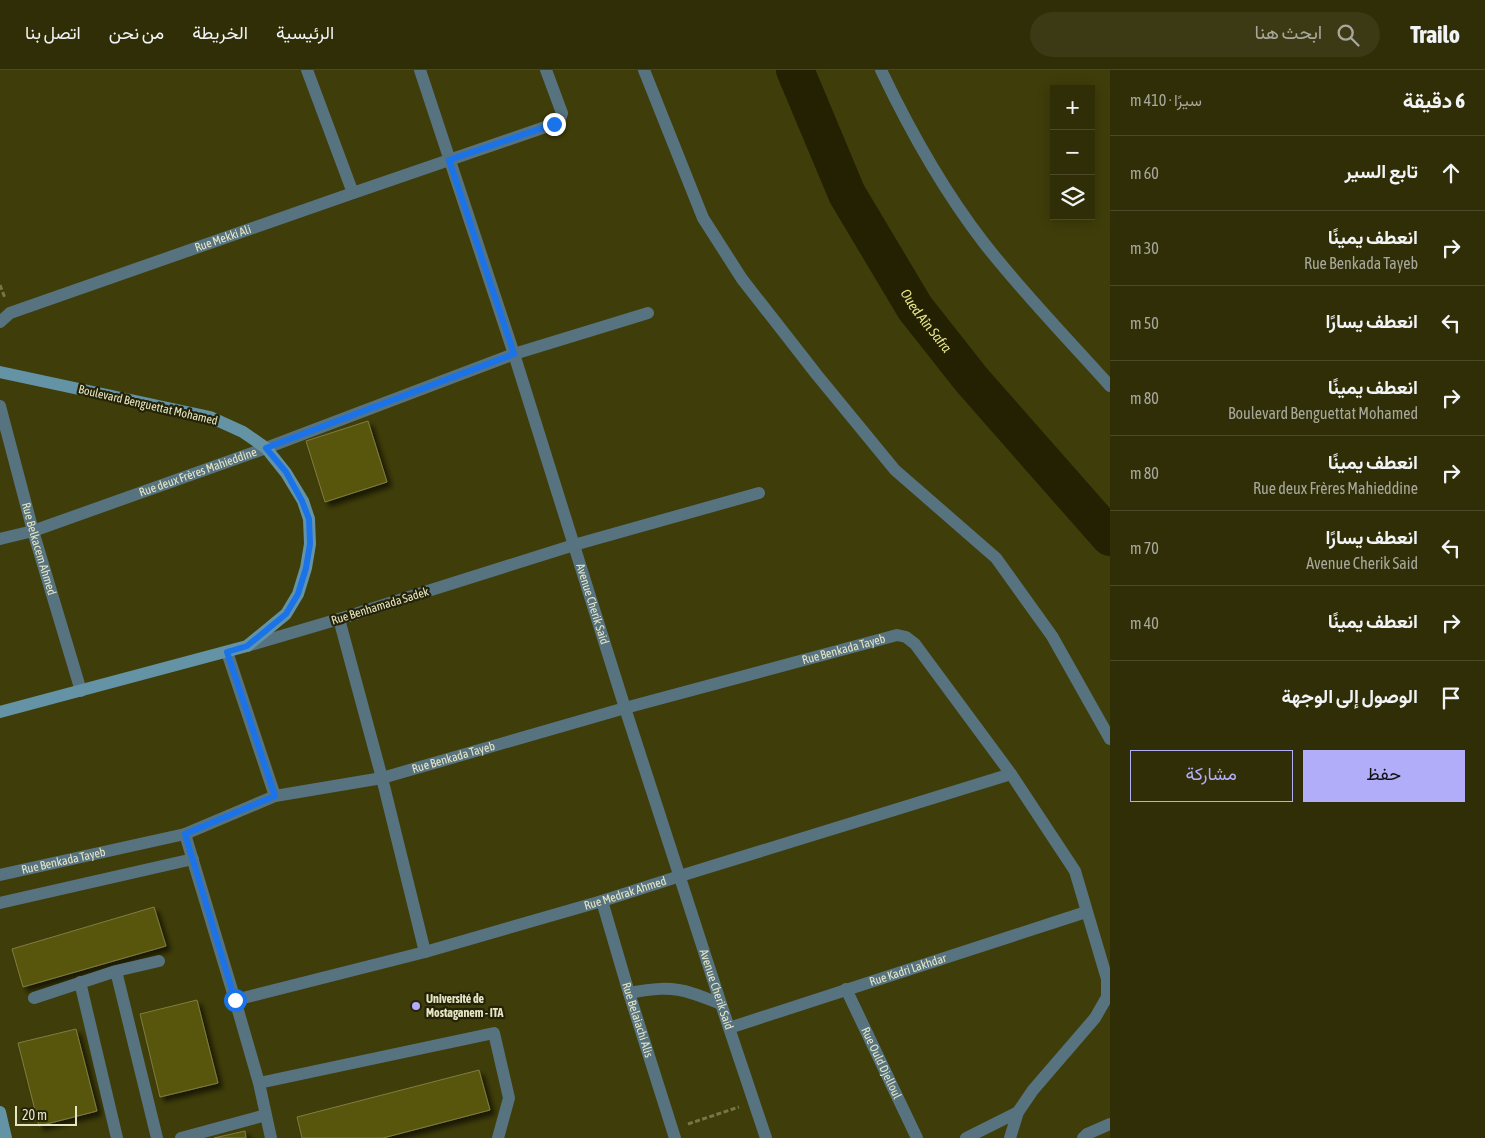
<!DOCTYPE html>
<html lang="ar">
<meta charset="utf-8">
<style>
:root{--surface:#2f2e07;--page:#3b3a15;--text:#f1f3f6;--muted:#a7a89b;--line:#4a4a28;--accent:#b2adf9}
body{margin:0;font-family:"Asap Condensed",Vazirmatn,sans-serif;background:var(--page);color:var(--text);direction:rtl}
.controls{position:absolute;right:15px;top:15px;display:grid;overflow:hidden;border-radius:0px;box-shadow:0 2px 12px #0003}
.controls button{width:45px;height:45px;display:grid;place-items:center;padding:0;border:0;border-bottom:1px solid var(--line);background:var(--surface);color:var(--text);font:25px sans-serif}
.scale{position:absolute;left:15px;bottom:12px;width:62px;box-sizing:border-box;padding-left:5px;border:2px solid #e6e6c5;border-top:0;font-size:14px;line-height:18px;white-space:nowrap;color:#e6e6c5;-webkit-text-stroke:4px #242308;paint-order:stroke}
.stop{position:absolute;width:15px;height:15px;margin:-11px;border:4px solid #1a73e8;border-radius:50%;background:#fff}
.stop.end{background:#1a73e8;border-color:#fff;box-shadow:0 1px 5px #0008}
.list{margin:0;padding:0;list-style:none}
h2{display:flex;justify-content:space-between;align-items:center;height:65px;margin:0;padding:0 20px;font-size:21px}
h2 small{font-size:16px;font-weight:400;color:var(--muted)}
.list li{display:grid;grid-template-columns:32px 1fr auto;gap:15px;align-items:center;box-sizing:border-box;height:75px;padding:0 20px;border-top:1px solid var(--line)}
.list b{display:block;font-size:19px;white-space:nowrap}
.list p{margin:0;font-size:16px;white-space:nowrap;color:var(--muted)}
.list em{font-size:16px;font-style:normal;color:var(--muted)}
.actions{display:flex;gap:10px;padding:15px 20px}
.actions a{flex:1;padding:11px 0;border:1px solid var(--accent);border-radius:0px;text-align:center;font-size:18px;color:var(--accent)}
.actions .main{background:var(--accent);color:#111}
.icon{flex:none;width:28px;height:28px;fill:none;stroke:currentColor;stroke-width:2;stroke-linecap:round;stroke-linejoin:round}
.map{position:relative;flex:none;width:1110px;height:1068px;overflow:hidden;direction:ltr}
header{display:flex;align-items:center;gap:30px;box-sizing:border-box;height:70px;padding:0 25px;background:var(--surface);border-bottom:1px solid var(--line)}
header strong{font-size:24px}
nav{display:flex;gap:28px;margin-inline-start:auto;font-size:18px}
.search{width:350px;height:45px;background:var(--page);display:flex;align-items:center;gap:12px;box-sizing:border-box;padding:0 18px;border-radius:28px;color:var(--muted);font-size:19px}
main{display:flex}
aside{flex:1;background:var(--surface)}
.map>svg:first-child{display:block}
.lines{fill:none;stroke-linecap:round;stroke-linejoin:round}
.river{stroke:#232102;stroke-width:38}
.building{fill:#595511;stroke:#807d3e;filter:url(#shadow)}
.path{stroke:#777648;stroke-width:3;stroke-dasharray:5 2.5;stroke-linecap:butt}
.service{stroke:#577380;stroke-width:12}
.minor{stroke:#577380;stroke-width:12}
.secondary{stroke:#6493a6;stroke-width:12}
.route{stroke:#1a73e8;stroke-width:6}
.poi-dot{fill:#b2adf9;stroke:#242308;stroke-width:2}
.labels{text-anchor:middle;stroke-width:4.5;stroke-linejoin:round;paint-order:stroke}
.street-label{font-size:12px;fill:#e6e6c5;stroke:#242308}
.poi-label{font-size:12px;font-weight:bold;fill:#e6e6c5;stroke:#242308;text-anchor:start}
.water-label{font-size:14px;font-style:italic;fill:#e9e68c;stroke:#242308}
</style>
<header>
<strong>Trailo</strong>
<div class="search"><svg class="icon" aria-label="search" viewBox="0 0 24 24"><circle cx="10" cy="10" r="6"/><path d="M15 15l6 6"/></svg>ابحث هنا</div>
<nav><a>الرئيسية</a><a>الخريطة</a><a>من نحن</a><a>اتصل بنا</a></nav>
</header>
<main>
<aside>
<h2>6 دقيقة<small>سيرًا · 410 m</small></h2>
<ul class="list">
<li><svg class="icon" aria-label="ahead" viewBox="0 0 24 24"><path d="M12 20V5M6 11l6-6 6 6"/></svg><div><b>تابع السير</b></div><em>60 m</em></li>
<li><svg class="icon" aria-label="right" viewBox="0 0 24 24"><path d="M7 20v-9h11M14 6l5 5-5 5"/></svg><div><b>انعطف يمينًا</b><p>Rue Benkada Tayeb</p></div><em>30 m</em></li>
<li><svg class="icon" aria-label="left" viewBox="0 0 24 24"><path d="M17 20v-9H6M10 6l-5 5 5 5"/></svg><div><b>انعطف يسارًا</b></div><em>50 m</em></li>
<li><svg class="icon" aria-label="right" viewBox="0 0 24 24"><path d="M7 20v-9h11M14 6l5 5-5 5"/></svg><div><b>انعطف يمينًا</b><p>Boulevard Benguettat Mohamed</p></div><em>80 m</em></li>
<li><svg class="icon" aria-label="right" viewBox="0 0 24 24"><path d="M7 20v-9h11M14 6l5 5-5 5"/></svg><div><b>انعطف يمينًا</b><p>Rue deux Frères Mahieddine</p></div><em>80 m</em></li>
<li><svg class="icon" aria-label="left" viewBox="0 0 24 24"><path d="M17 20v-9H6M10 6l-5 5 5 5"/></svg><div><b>انعطف يسارًا</b><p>Avenue Cherik Said</p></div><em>70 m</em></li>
<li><svg class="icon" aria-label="right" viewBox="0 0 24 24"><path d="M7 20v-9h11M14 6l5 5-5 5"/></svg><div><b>انعطف يمينًا</b></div><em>40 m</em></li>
<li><svg class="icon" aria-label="arrive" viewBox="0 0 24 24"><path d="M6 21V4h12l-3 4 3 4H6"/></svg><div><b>الوصول إلى الوجهة</b></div></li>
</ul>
<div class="actions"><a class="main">حفظ</a><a>مشاركة</a></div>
</aside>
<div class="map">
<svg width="1110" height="1068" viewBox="0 0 1110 1068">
<defs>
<filter id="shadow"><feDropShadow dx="4.5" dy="4.5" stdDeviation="2.5" flood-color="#0009"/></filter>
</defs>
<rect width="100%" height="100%" fill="#3f3d09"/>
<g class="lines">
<path class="river" id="s1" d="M795,0L847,124L915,238L971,309L1110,467"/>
</g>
<path class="building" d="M368,351L387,412L325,432L306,371Z
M154,837L166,876L23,917L12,879Z
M197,930L218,1013L160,1027L140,944Z
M76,959L97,1041L39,1056L18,973Z
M479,1000L490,1040L383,1068H302L297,1047Z
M245,1061L246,1068H214Z"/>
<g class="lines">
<path class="path" d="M0,215L5,228
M688,1054L739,1037"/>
<path class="service" d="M881,0C910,61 943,120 984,173C1023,223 1068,269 1110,316
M116,901L157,1068
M80,912L117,1068
M34,928L116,901L159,891
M235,930L259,1013
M181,1068L266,1045
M271,1068L259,1013L494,963L509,1028L498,1068"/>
<g class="minor">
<path d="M307,0L353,123"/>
<path id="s2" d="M420,0L514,284L625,638L721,934L766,1068"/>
<path d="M644,0L703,148L742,209L817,305L895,400L996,488L1052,566L1110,669"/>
<path id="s3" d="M0,252L10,243L353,123L554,54L560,49L562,43L546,0"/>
<path id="s4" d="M0,336L33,461L81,621"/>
<path id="s5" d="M0,469L33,461L266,378L514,284L648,243"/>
<path d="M339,549L382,708L425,882"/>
<path d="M247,576L339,549L574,475L759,423"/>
<path d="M227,582L275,726"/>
<path id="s6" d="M185,764L235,930L425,882L602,831L680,806L1011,704"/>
<path id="s7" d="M0,805L185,764L275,726L382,708L625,638L897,565L906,567L915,574L1011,704L1075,801L1107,909V927L1095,948L1033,1020L1018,1042L1010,1068"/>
<path id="s8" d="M602,831L629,923L675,1068"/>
<path d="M0,833L193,789"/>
<path id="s9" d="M846,919L917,1068"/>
<path d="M629,923C650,919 671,916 691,923C701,926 711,930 721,934"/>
<path id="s10" d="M729,958L1086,842"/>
<path d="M966,1068L1018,1042"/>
<path d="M1083,1068L1087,1064L1110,1054"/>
</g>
<path class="secondary" d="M0,302L210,347L243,362L266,378L286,403L303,431L309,449L310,474L306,498L298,524L286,544L247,576L0,642
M0,1042L6,1068"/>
</g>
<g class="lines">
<path class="route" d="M235,930L185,764L275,726L227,582L247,576L286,544L298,524L306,498L310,474L309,449L302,431L286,402L266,378L514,284L449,90L554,54"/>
</g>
<circle class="poi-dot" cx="416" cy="936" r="5"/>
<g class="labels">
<g class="street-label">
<text dy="4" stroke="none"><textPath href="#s3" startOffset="239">Rue Mekki Ali</textPath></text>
<text transform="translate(148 335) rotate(13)" y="4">Boulevard Benguettat Mohamed</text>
<text dy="4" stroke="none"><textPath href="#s5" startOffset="209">Rue deux Frères Mahieddine</textPath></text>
<text dy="4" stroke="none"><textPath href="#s4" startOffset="148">Rue Belkacem Ahmed</textPath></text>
<text dy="4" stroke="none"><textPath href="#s2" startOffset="561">Avenue Cherik Said</textPath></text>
<text transform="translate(380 536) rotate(-17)" y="4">Rue Benhamada Sadek</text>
<text dy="4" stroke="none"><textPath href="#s7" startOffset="875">Rue Benkada Tayeb</textPath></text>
<text dy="4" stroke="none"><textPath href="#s7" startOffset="470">Rue Benkada Tayeb</textPath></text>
<text dy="4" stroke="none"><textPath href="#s7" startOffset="65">Rue Benkada Tayeb</textPath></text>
<text dy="4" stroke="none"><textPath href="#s6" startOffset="578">Rue Medrak Ahmed</textPath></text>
<text dy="4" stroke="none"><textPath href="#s10" startOffset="188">Rue Kadri Lakhdar</textPath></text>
<text dy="4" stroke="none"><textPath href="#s2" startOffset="966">Avenue Cherik Said</textPath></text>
<text dy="4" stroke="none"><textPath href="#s8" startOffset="124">Rue Belaiachi Alis</textPath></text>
<text dy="4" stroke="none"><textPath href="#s9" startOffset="82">Rue Ould Djelloul</textPath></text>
</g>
<g class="poi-label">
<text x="426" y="933">Université de<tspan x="426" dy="14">Mostaganem - ITA</tspan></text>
</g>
<g class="water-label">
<text dy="5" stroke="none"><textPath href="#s1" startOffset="284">Oued Aîn Safra</textPath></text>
</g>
</g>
</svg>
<div class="controls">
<button>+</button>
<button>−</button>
<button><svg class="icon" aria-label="layers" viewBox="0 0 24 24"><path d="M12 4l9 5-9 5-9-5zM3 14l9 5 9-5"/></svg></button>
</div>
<div class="scale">20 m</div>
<div class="stop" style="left:235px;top:930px"></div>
<div class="stop end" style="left:554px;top:54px"></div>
</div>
</main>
